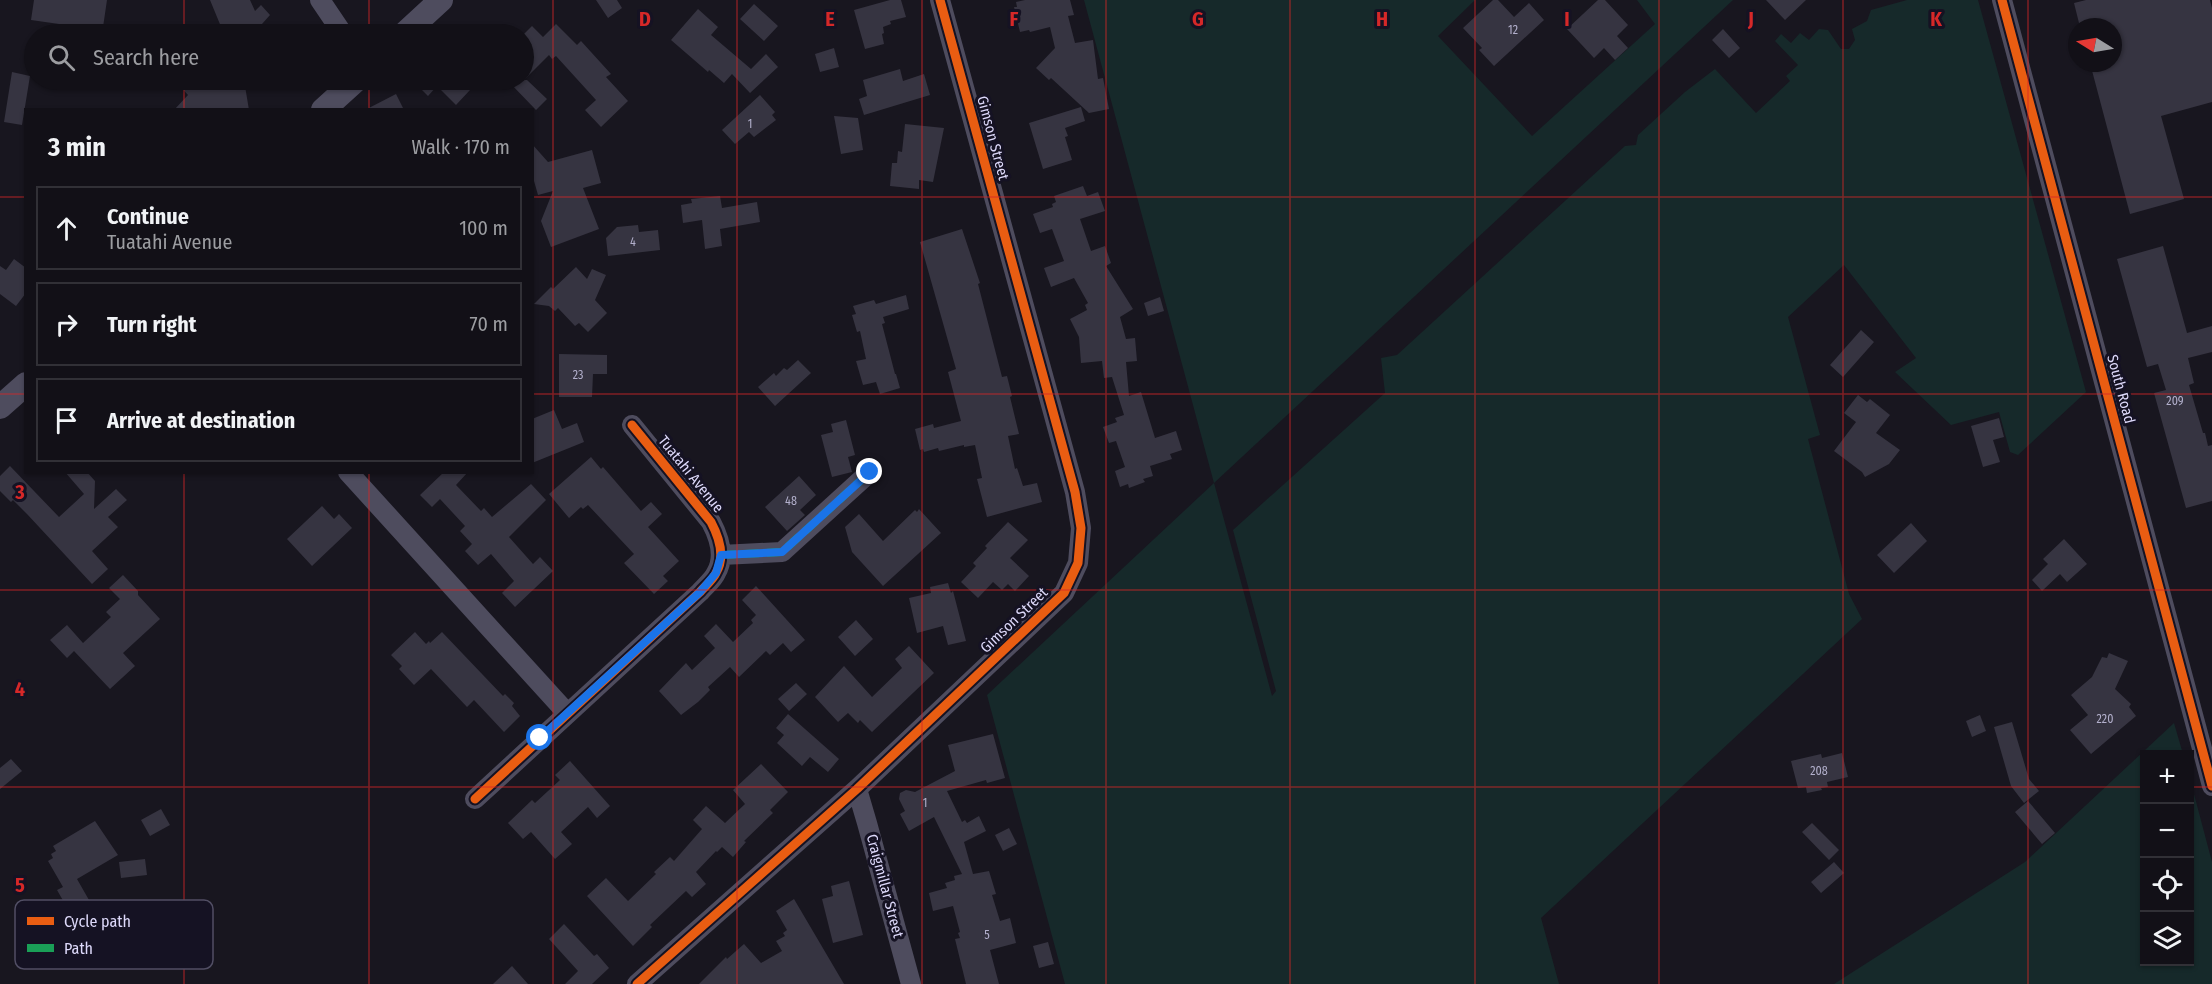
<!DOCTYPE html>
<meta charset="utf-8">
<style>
:root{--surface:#121017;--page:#1f1e24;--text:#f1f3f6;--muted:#9c9da1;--line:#313036}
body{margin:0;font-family:"Fira Sans Condensed",sans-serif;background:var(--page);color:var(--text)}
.controls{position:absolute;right:18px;bottom:18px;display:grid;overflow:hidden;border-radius:0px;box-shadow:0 2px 4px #0004}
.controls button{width:54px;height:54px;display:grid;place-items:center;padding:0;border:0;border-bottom:2px solid var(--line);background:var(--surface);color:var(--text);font:30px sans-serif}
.compass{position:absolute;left:2068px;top:18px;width:54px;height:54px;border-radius:50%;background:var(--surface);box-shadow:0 2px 4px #0004;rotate:281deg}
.stop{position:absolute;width:18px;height:18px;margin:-14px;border:4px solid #1a73e8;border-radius:50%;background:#fff}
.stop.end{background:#1a73e8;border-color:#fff;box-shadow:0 2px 6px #0008}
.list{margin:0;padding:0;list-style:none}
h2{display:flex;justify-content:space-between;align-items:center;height:78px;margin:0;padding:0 24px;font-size:26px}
h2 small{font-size:20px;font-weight:400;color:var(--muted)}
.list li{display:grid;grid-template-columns:39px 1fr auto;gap:18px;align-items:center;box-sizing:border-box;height:84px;margin:0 12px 12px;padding:0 12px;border:2px solid var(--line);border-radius:0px}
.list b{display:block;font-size:22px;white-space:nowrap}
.list p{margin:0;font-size:20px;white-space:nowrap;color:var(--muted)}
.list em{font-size:20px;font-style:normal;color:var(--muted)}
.icon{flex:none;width:33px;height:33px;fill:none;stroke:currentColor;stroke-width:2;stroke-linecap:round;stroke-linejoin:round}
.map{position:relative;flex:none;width:2212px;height:984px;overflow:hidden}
.search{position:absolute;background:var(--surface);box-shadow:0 2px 4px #0004;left:24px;top:24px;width:510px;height:66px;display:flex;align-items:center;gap:15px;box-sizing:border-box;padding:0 21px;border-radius:33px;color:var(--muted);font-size:22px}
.panel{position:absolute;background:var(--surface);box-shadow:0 2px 4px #0004;left:24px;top:108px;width:510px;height:366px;border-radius:0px}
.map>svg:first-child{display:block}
.green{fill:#16292a}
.building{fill:#363441}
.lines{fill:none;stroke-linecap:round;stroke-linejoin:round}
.minor{stroke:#4e4c5e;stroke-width:20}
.tertiary{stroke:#4e4c5e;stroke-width:24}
.quiet{stroke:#1a9f57;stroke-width:8;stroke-dasharray:15 8;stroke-linecap:butt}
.cycleway-casing{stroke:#151223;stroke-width:13}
.cycleway{stroke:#e95d12;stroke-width:9}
.route{stroke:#1a73e8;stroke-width:8}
.grid{fill:none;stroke:#d62828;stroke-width:1.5;stroke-opacity:0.55}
.labels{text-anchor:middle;stroke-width:6;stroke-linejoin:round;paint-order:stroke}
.number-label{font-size:12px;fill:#b3b0cc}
.street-label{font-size:15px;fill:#ddd9fa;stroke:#151223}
.key{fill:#151223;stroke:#514e64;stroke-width:1.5}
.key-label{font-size:16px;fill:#ddd9fa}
.grid-label{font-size:20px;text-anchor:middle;font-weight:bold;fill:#d62828;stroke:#151223;stroke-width:6;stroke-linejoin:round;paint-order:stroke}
</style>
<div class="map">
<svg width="2212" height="984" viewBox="0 0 2212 984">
<rect width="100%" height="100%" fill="#18161f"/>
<path class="green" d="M1084,0H1475L1438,36L1532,136L1655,24L1637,0H1733L1214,483L1272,696L1276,691L1233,530L1385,393L1381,358L1397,355L1625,146L1636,145L1638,135L1685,92L1715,69L1756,113L1790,81L1786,76L1798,65L1775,41L1781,34L1791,43L1800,33L1809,40L1819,29L1828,30L1841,49H1849L1855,40L1852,29L1867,21L1871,10L1907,0H1978L2086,392L2018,455L2010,452L1999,412L1951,425L1895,372L1916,358L1844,265L1788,317L1820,435L1808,439L1849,594L1862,619L1541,918L1559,984H1065L987,695L1214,483Z
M2174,723L2183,754H2144V962H2190V779L2212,862V984H1834L2025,862Z"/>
<path class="building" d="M34,0H107L102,34H72L73,26L31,20Z
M210,0H250L255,11L261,5L270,15L253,34H224Z
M596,0H617L622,8L608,18Z
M890,0H901L906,17L890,21L891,24L883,27L884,33L882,34L884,44L865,49L854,10Z
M1025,0H1070L1074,15L1068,16L1075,43L1093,40L1098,79L1103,78L1109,109L1089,113L1051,78L1049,80L1036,68L1055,48L1050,27L1030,32L1029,30L1020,32L1014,7H1017L1016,2Z
M1493,0H1498L1514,17L1529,3L1544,20L1494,66L1479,50L1482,48L1463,28Z
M1598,0H1605L1628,25L1617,36L1628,48L1615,60L1604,48L1594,58L1567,29Z
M1766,0H1806L1785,20Z
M2086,0H2210L2212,8V102L2161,116L2184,199L2130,214L2090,63H2113V27H2080L2074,3Z
M754,4L778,26L764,41L740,19Z
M698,9L718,27L711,35L751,69L766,54L778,67L750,93L732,74L724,83L709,70L708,72L671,40Z
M556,24L577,45L581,41L611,74L606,77L628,101L601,127L585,110L596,100L556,56L552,59L549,55L524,80H527L547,99L536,110L507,80H524V34L532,26L543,37Z
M1723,29L1740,48L1729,58L1712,40Z
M834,48L839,67L820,72L815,54Z
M900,69L903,81L924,74L930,95L864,115L859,99L867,96L863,80Z
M12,72L30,76L22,125L4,122Z
M174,80H244L249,110H174L188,95Z
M412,80H460L470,90L456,105L437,86L428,96Z
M396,94L404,110H365Z
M760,95L775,112L772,115L776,120L754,137L749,132L735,144L722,130Z
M1081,107L1085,121L1065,128L1068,136L1065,137L1072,160L1043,169L1029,123Z
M834,116L858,118L863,150L841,154Z
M905,124L944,128L933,182L919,180V189L890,186L892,163H897L898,151L902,152Z
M532,144L548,162L592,150L601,183L583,188L599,229L551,247L541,221L553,191L538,195L532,174Z
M1083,186L1087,196L1098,192L1105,211L1080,219L1091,251L1105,246L1111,263L1106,266L1133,309L1120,317L1126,339L1135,338L1137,361L1126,362L1129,396L1141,392L1155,438L1176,431L1182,450L1170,454L1172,459L1150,466L1153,476L1143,479L1145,482L1129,488L1128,484L1120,487L1115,471L1125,467L1116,441L1109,443L1103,427L1117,422L1115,418L1124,415L1112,377L1104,378L1102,361L1081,363L1079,337L1070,319L1087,310L1085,305L1088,303L1074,278L1051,287L1044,268L1064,261L1052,229L1040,233L1033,214L1053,207L1052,204L1056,202L1054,196Z
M720,196L722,208L757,202L760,222L720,229L722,246L705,249L702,220L683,223L681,205L692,203L691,199Z
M638,225L639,232L658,230L660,250L608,256L606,238L617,227Z
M962,229L980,283L978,284L1002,377L1007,376L1012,396L1010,397L1019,434L1008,436L1015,469L1017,468L1023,486L1037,483L1042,502L987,517L977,479L982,478L975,445L964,447V445L939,451L938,448L924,452L923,449L920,450L915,429L933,424L934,428L961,421L948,372L956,369L920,242Z
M2163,246L2187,333L2212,326V352L2188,358L2194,383L2189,385L2203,433H2205L2208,446L2212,445V501L2186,508L2154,393L2166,390L2158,364L2147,367L2117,259Z
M14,259L26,268V293L16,306L0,294V266L6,270Z
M576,267L587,279L592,269L606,275L595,300L607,313L588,332L579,323L575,326L558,308L555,311L549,306L534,304L551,287L553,289Z
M906,295L909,309L883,317L885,323L882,324L895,374H896L900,388L880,394L876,382L863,385L856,361L866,359L860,331L857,332L852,315L856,314L853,306L874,300L876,304Z
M1160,297L1164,311L1148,316L1144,303Z
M1861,330L1874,342L1843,377L1830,365Z
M559,354L607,355V374H593L592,397H559Z
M798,360L811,373L775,406L758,387L774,373L776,376L784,368L787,370Z
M1858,395L1867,402L1870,399L1890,415L1876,433L1900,450L1889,464L1865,477L1862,472L1834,451L1856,422L1844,413Z
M554,410L562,429L577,423L584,442L532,463V419Z
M1999,418L2004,437L1993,440L2000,462L1983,467L1971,426Z
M846,420L855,455L848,457L852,472L832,477L821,435L833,432L831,424Z
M591,457L601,469L603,467L641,511L651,502L662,514L648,527L679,561L663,576L668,581L654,594L624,563L634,554L588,505L583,509L581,507L569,518L549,494Z
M10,466L59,517L84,494L65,472H87L95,481L94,509L116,489L127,500L108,517L118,527L92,551L108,569L92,584L27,514L13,500L11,502L0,491V476Z
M444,472H468L456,485L481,511L484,508L492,517L531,484L546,500L509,537L533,564L540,557L553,571L515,607L502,593L514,581L491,554L478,565L465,551L472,544L460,531L465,526L440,499L432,507L420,495Z
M799,476L816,495L800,510L805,515L787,531L765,507Z
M322,506L334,519L339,514L352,528L312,566L287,539Z
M919,509L941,533L883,586L852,552L845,527L859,514L883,541L915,510L917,512Z
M1008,522L1028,540L1010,558L1029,576L1015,591L1008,584L1002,590L993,582L978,598L961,582L976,566L973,563L987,548L985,546Z
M1911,523L1927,541L1894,573L1877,555Z
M2064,539L2087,564L2067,582L2060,574L2042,591L2032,580L2048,564L2043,559Z
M123,575L138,591V595L160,619L123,653L135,666L110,689L74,651L67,658L50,640L67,625L83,643L111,617L106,612L120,599L109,588Z
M948,583L951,593L953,591L966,641L948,645L943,626L917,633L909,598L931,593L930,587Z
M756,586L805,640L791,652L783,643L770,655L766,651L739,677L730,667L708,687L710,690L698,702L681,715L659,691L686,663L692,670L715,648L704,636L716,624L733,642L753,623L751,620L756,615L742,600Z
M856,620L873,639L855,656L838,637Z
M415,632L426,644L429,641L430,643L442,632L503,696L505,694L514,703L512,706L520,716L504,732L474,700L467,707L431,669L414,685L399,669L402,666L391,655Z
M909,646L934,673L872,732L860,720L858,723L848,713L838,722L815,697L844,666L872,697L902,668L895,659Z
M2109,653L2128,661L2115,689L2131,704L2129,707L2136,716L2091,754L2070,730L2088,715L2071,695L2092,677L2102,657L2107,658Z
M796,683L807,694L789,711L778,699Z
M788,714L839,759L828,772L810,757L802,766L777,743L784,735L776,728Z
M1980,715L1986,731L1972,737L1966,721Z
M2012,722L2029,779L2039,791L2024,803L2011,786L1994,727Z
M993,734L1005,778L987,783L986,780L947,791L962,822L965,820L967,823L979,816L986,831L964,842L973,874L989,871L996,894L992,895L1000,921L1010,918L1016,943L990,950L999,984H966L955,939L960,938L958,933L960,932L953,906L933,911L929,893L947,888L945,883L955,880L954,876L962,874L934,817L909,831L900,814L905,811L899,799L900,793L906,790L915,792L955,771L948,745Z
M1842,753L1848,777L1827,782L1828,787L1821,788L1822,790L1807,793L1806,787L1798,788L1791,761L1821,754L1822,758Z
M11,759L22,771L0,789V768Z
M570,761L610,806L597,818L588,807L561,832L572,844L555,859L531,832L523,839L508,823L532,800L535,803L560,780L555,775Z
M761,764L788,792L770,810L773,813L744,841L746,842L733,857L722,847L717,852L716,851L696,872L706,884L692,897L686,891L650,925L652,927L633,946L587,896L606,878L628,901L656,874L654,872L670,857L674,861L702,829L693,820L706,806L725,823L745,804L733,790Z
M2028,801L2055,833L2042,844L2015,812Z
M161,809L170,825L150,836L141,820Z
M95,821L118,855L77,879L89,900L87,902L90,905L78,912L75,907L69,911L57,890L63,887L48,861L53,858L51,854L56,851L53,846Z
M1812,823L1839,850L1829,860L1802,832Z
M1009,828L1017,844L1003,851L995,835Z
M145,859L147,875L121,878L119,862Z
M1834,862L1844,873L1821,893L1811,882Z
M849,881L863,935L833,943L822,899L833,896L831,886Z
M794,899L844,984H699L726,957L727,959L744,944L761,963L782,951L776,941L785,936L783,933L787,930L776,911Z
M564,924L594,956L597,954L609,968L592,984H565L578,971L549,939Z
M1048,942L1054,964L1039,968L1033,946Z
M512,966L528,984H493Z"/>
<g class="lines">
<path class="minor" d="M320,0L343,34
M2002,0L2212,786
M348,472L567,713
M721,555L782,552L870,472
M857,789L867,823L911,984
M475,799L700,592C705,586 713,580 716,573C726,556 719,537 711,522L632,425
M637,984L857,789L1064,593L1078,563L1081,528L1075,492L940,0"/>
<path class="tertiary" d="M404,34L441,0
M323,110L356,80
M0,407L26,384"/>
<path class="quiet" d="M721,555L782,552L870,472"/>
<g class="cycleway-casing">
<path id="cycleway" d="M2002,0L2212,786
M475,799L700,592C705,586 713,580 716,573C726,556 719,537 711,522L632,425
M637,984L857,789L1064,593L1078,563L1081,528L1075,492L940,0"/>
</g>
<use href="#cycleway" class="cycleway"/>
</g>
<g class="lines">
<path class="route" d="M540,738L700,592L716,573L721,555L782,552L870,472"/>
</g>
<path class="grid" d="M184,0V34M369,0V34M553,0V984M737,0V984M922,0V984M1106,0V984M1290,0V984M1475,0V984M1659,0V984M1843,0V984M2028,0V984M184,80V110M369,80V110M0,197H26M532,197H2212M0,394H26M532,394H2212M184,472V984M369,472V984M0,590H2212M0,787H2144M2190,787H2212"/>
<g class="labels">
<g class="number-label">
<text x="1513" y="34">12</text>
<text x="750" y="128">1</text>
<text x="633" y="246">4</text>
<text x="578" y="379">23</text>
<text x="2175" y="405">209</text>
<text x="791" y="505">48</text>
<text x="2105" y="723">220</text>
<text x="1819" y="775">208</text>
<text x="925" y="807">1</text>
<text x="987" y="939">5</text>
</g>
<g class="street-label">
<text transform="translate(993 138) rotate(75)" y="5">Gimson Street</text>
<text transform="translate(2121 389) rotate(75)" y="5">South Road</text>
<text transform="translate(691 474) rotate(51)" y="5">Tuatahi Avenue</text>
<text transform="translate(1014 620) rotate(-44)" y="5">Gimson Street</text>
<text transform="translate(885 886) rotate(75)" y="5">Craigmillar Street</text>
</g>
</g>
<rect x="15" y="900" width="198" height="69" rx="9" class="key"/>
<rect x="27" y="917" width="27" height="8" fill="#e95d12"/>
<rect x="27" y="944" width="27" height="8" fill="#1a9f57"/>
<g class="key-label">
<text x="64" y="927">Cycle path</text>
<text x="64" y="954">Path</text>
</g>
<g class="grid-label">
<text x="645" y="26">D</text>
<text x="830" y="26">E</text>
<text x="1014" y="26">F</text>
<text x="1198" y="26">G</text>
<text x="1382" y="26">H</text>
<text x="1567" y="26">I</text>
<text x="1751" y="26">J</text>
<text x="1936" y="26">K</text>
<text x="20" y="499">3</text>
<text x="20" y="696">4</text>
<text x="20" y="892">5</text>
</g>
</svg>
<div class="controls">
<button>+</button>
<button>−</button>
<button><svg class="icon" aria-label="locate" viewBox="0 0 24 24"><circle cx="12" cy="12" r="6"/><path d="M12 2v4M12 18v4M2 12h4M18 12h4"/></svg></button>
<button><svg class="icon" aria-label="layers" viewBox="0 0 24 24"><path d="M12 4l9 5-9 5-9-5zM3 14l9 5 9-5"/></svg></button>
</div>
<svg class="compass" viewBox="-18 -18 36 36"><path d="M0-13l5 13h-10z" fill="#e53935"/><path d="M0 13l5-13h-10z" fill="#9c9da1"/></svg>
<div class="stop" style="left:540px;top:738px"></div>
<div class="stop end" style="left:870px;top:472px"></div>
<div class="search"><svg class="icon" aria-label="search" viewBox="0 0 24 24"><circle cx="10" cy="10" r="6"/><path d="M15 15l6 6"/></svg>Search here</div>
<section class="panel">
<h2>3 min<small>Walk · 170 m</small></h2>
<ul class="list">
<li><svg class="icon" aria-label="ahead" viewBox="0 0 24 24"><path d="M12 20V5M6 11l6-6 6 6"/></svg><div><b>Continue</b><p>Tuatahi Avenue</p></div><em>100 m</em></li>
<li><svg class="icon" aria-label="right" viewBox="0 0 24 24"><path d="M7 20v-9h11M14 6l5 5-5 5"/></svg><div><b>Turn right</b></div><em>70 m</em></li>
<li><svg class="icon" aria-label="arrive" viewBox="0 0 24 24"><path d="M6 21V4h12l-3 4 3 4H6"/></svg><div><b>Arrive at destination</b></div></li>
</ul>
</section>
</div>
